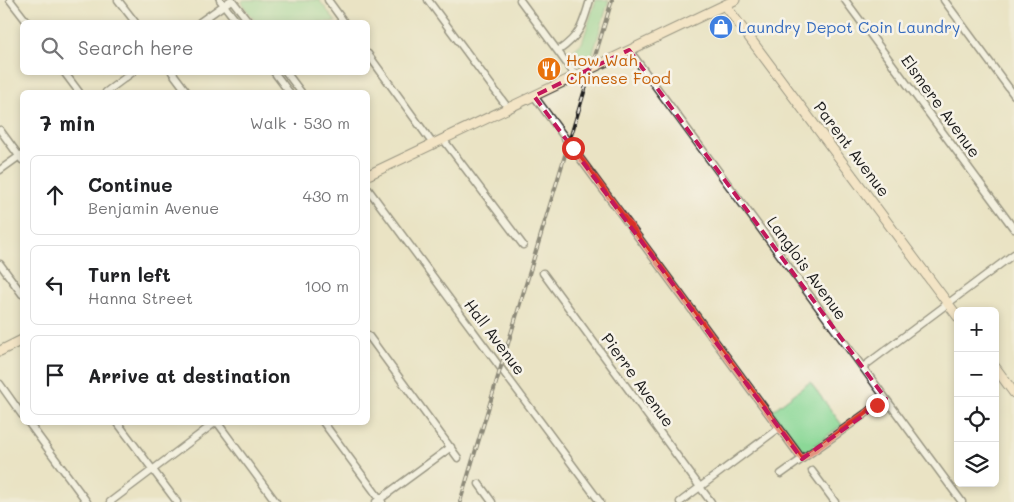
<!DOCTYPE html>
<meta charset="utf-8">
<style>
:root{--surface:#fff;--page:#f2f2f2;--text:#202124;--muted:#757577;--line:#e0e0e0}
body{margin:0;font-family:Mali,sans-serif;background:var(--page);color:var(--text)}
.controls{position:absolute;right:15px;bottom:15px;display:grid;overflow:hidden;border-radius:8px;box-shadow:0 2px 8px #0003}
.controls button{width:45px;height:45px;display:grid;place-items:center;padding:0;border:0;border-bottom:1px solid var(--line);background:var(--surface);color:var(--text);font:25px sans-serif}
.stop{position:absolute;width:15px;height:15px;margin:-11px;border:4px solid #d93025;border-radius:50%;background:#fff}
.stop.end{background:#d93025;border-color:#fff;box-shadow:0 1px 5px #0008}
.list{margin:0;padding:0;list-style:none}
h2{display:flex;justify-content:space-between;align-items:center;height:65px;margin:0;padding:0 20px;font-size:21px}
h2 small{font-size:16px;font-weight:400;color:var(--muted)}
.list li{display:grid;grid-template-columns:32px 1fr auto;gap:15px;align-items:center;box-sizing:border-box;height:80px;margin:0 10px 10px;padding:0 10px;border:1px solid var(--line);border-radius:8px}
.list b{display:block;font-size:19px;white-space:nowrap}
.list p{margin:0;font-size:16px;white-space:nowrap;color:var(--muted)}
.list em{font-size:16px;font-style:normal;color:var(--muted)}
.icon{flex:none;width:28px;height:28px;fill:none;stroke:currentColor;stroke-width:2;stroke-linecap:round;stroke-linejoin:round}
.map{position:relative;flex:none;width:1014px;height:502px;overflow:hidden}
.search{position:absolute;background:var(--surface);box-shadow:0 2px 8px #0003;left:20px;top:20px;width:350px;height:55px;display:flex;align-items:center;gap:12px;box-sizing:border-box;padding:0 18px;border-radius:8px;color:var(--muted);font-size:19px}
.panel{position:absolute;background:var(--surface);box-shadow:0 2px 8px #0003;left:20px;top:90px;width:350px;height:335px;border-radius:8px}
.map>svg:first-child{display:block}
.green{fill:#8bd897;stroke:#547a5a}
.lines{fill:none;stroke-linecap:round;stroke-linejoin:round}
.street-casing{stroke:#3b3a35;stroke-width:9}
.secondary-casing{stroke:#3b3a35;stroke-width:11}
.street{stroke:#fff;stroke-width:6}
.secondary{stroke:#fee5c5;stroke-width:9}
.rail-casing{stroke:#1c1c1c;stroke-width:4}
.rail{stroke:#f7f3e8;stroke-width:2;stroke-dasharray:5.5;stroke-linecap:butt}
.route{stroke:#d93025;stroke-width:6}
.marked{fill:none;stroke:#c2185b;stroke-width:4;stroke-dasharray:10 6;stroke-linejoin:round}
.labels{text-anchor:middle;stroke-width:5;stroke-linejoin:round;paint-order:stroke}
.shop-label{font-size:16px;fill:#366cbe;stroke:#f7f3e8;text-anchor:start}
.food-label{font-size:16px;fill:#c56008;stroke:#f7f3e8;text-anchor:start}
.street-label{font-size:16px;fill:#1c1c1c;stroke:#f7f3e8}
</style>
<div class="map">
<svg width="1014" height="502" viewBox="0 0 1014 502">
<rect width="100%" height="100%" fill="#f7f3e8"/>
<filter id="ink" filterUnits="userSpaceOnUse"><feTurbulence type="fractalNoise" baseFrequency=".02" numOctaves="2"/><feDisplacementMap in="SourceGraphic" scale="10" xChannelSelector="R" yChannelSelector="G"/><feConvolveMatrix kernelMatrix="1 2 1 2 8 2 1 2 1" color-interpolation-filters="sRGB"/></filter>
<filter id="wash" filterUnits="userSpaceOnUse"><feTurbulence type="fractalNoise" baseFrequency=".0096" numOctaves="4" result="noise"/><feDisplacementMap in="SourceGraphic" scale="20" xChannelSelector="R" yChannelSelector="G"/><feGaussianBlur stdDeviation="1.12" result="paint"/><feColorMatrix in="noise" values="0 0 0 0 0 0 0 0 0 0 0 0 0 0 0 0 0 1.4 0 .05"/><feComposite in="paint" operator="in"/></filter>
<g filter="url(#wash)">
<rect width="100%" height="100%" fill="#eae3c4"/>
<path class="green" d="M244,0H319L336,22H256L242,4L241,2Z
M596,0H609L593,53V56L574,63L570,57V53L582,43Z
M810,382L842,425L804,453L772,411Z"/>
</g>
<g filter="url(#ink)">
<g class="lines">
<g class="street-casing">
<path id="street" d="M10,0L27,22
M118,0L135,22
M220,0L237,22
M232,0L249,22
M328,0L344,22
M428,0L508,108
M520,0L576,76
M845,0L1014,229
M944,0L1014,95
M200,22L231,0
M629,50L962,502
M558,51C580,36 583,25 590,0
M368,54L433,144
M64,72L79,92
M172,72L187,92
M274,72L289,92
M286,72L301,92
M106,92L133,72
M534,96L802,459
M0,130L22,160
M443,139L523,245
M0,170L21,155
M368,189L600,502
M0,264L22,294
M543,273L711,502
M368,335L458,458
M863,367L1014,254
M0,384L22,415
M28,422L87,502
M117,422L177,502
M217,422L276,502
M323,422L382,502
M812,471L835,502
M781,474L886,399
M479,484L492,502
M110,502L216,422
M376,502L451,447
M680,502L779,428"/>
</g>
<g class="secondary-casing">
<path id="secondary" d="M725,5L958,317
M368,175L735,0
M0,351L22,340
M995,367L1014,393"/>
</g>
<use href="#street" class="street"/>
<use href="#secondary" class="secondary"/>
<g class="rail-casing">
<path id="rail" d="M460,502L612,0"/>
</g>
<use href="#rail" class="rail"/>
</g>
</g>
<g class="lines" filter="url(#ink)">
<path class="route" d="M573,148L802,459L877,405"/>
</g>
<path d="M0 0H1014V502H0ZM629,50L886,399L802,459L534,96Z" fill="#eae3c4" fill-opacity=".55" fill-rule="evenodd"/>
<path class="marked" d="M629,50L886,399L802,459L534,96Z"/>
<defs>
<g id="shop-disc" transform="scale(1.25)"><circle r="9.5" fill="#3f7fe0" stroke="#f7f3e8"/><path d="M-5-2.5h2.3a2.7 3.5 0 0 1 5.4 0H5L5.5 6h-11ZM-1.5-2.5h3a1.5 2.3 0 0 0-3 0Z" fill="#fff"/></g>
<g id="restaurant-disc" transform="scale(1.25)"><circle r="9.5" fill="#e8710a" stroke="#f7f3e8"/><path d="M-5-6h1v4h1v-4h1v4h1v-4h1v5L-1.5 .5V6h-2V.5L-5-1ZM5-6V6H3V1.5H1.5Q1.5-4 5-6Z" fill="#fff"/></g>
</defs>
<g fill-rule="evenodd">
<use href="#shop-disc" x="721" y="27"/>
<use href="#restaurant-disc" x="549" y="69"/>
</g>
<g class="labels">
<g class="shop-label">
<text x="738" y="33">Laundry Depot Coin Laundry</text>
</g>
<g class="food-label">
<text x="566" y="66">How Wah<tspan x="566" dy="18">Chinese Food</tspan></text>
</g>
<g class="street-label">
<text transform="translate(941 106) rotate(54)" y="6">Elsmere Avenue</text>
<text transform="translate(852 149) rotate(53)" y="6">Parent Avenue</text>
<text transform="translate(807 268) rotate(54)" y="6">Langlois Avenue</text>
<text transform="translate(495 337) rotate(53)" y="6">Hall Avenue</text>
<text transform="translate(638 380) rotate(54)" y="6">Pierre Avenue</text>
</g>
</g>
</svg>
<div class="controls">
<button>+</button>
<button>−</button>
<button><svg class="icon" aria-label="locate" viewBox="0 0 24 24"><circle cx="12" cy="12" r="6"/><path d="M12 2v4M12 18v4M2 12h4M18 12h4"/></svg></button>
<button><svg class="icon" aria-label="layers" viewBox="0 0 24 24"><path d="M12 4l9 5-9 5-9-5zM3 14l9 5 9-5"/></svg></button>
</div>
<div class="stop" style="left:573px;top:148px"></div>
<div class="stop end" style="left:877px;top:405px"></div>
<div class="search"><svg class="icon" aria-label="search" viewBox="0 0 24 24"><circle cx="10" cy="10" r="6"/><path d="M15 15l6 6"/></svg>Search here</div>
<section class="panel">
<h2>7 min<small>Walk · 530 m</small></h2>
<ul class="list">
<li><svg class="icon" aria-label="ahead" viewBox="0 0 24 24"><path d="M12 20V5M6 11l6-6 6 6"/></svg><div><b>Continue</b><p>Benjamin Avenue</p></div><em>430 m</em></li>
<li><svg class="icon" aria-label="left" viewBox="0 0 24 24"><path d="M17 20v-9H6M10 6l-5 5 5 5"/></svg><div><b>Turn left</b><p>Hanna Street</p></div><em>100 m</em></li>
<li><svg class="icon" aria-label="arrive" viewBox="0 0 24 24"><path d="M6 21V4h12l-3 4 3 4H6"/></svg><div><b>Arrive at destination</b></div></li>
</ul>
</section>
</div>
